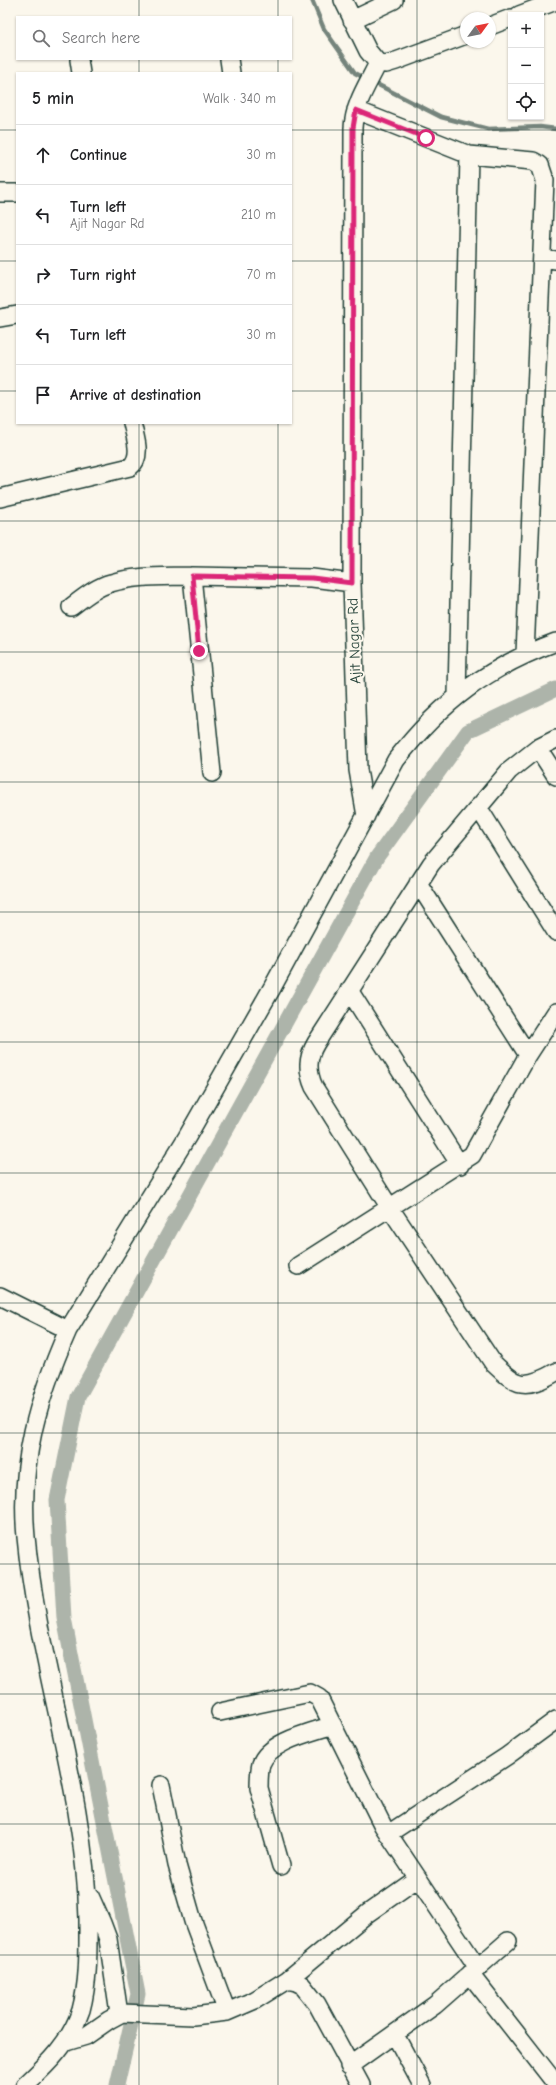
<!DOCTYPE html>
<meta charset="utf-8">
<style>
:root{--surface:#fff;--page:#f2f2f2;--text:#202124;--muted:#757577;--line:#e0e0e0}
body{margin:0;font-family:"Comic Neue",sans-serif;background:var(--page);color:var(--text)}
.controls{position:absolute;right:12px;top:12px;display:grid;overflow:hidden;border-radius:0px;box-shadow:0 1px 3px #0004}
.controls button{width:36px;height:36px;display:grid;place-items:center;padding:0;border:0;border-bottom:1px solid var(--line);background:var(--surface);color:var(--text);font:20px sans-serif}
.compass{position:absolute;left:460px;top:12px;width:36px;height:36px;border-radius:50%;background:var(--surface);box-shadow:0 1px 3px #0004;rotate:57deg}
.stop{position:absolute;width:12px;height:12px;margin:-9px;border:3px solid #db2777;border-radius:50%;background:#fff}
.stop.end{background:#db2777;border-color:#fff;box-shadow:0 1px 4px #0008}
.list{margin:0;padding:0;list-style:none}
h2{display:flex;justify-content:space-between;align-items:center;height:52px;margin:0;padding:0 16px;font-size:17px}
h2 small{font-size:13px;font-weight:400;color:var(--muted)}
.list li{display:grid;grid-template-columns:26px 1fr auto;gap:12px;align-items:center;box-sizing:border-box;height:60px;padding:0 16px;border-top:1px solid var(--line)}
.list b{display:block;font-size:15px;white-space:nowrap}
.list p{margin:0;font-size:13px;white-space:nowrap;color:var(--muted)}
.list em{font-size:13px;font-style:normal;color:var(--muted)}
.icon{flex:none;width:22px;height:22px;fill:none;stroke:currentColor;stroke-width:2;stroke-linecap:round;stroke-linejoin:round}
.map{position:relative;flex:none;width:556px;height:2085px;overflow:hidden}
.search{position:absolute;background:var(--surface);box-shadow:0 1px 3px #0004;left:16px;top:16px;width:276px;height:44px;display:flex;align-items:center;gap:10px;box-sizing:border-box;padding:0 14px;border-radius:0px;color:var(--muted);font-size:15px}
.panel{position:absolute;background:var(--surface);box-shadow:0 1px 3px #0004;left:16px;top:72px;width:276px;height:352px;border-radius:0px}
.map>svg:first-child{display:block}
.lines{fill:none;stroke-linecap:round;stroke-linejoin:round}
.stream{stroke:#74847b;stroke-width:4.5}
.canal{stroke:#adb4aa;stroke-width:15}
.minor-casing{stroke:#1f3d34;stroke-width:20}
.minor{stroke:#fbf7ec;stroke-width:17}
.route{stroke:#db2777;stroke-width:5}
.grid{fill:none;stroke:#1f3d34;stroke-width:1;stroke-opacity:0.55}
.labels{text-anchor:middle;stroke-width:4;stroke-linejoin:round;paint-order:stroke}
.street-label{font-size:15px;fill:#1f3d34;stroke:#fbf7ec}
</style>
<div class="map">
<svg width="556" height="2085" viewBox="0 0 556 2085">
<rect width="100%" height="100%" fill="#fbf7ec"/>
<filter id="ink" filterUnits="userSpaceOnUse"><feTurbulence type="fractalNoise" baseFrequency=".025" numOctaves="2"/><feDisplacementMap in="SourceGraphic" scale="8" xChannelSelector="R" yChannelSelector="G"/><feConvolveMatrix kernelMatrix="1 2 1 2 8 2 1 2 1" color-interpolation-filters="sRGB"/></filter>
<g filter="url(#ink)">
<g class="lines">
<path class="stream" d="M312,0L324,29L355,73L441,117L488,129L540,127L556,129"/>
<path class="canal" d="M117,2085L138,1994L64,1618L57,1500L78,1397L377,857L468,731L556,689"/>
<g class="minor-casing">
<path id="minor" d="M343,0L368,51L378,63L386,64L396,61L466,35
M519,15L556,1
M352,20L394,0
M490,26L511,18
M229,59L231,73
M79,60L81,73
M356,110L469,155L457,695
M469,155L533,161L540,165L545,180L525,654
M0,193H17
M542,258L556,260
M0,318L17,315
M0,498L130,467C143,457 135,437 132,423
M71,607C83,598 96,587 111,583C136,575 165,577 192,576
M556,739L538,748L509,771L431,864L316,1043C307,1058 307,1071 314,1087L390,1208L493,1363C518,1387 524,1390 556,1372
M538,748L556,776
M212,773L192,576L312,578L352,583
M478,807L556,932
M366,816L358,770L352,583L353,128C354,104 368,84 378,63
M418,883L528,1055
M349,990L460,1165
M298,1266L472,1155L528,1055L556,1012
M0,1296L68,1330
M220,1712L310,1693L319,1698L383,1826L478,1968
M161,1785L177,1865L193,1921L227,2012
M388,1834L507,1756L556,1720
M281,1866L259,1788C259,1780 259,1772 261,1764C269,1741 313,1732 333,1725
M90,1896L102,1923L108,1939L119,2014
M470,1974L556,2084
M287,1980L368,1913L418,1878
M395,2035L422,2085
M66,2042L86,2036L109,2020L122,2013L193,2016L227,2012L255,2000L287,1980L296,1982L302,1985L317,2004L361,2085
M349,2066L435,2005L508,1941
M25,2085C49,2063 71,2041 81,2010C89,1980 88,1950 88,1919C85,1789 38,1665 26,1537C19,1462 38,1398 68,1330L187,1137L272,988L396,760C441,702 488,667 556,642"/>
</g>
<use href="#minor" class="minor"/>
</g>
</g>
<g class="lines" filter="url(#ink)">
<path class="route" d="M199,651L192,576L312,578L352,583L353,128L356,110L426,138"/>
</g>
<path class="grid" d="M139,0V17M278,0V17M417,0V2085M139,59V73M278,59V73M0,130H17M291,130H556M0,261H17M291,261H556M0,391H17M291,391H556M139,423V2085M278,423V2085M0,521H556M0,652H556M0,782H556M0,912H556M0,1042H556M0,1173H556M0,1303H556M0,1433H556M0,1564H556M0,1694H556M0,1824H556M0,1955H556"/>
<g class="labels">
<g class="street-label">
<text transform="translate(354 641) rotate(-92)" y="5">Ajit Nagar Rd</text>
</g>
</g>
</svg>
<div class="controls">
<button>+</button>
<button>−</button>
<button><svg class="icon" aria-label="locate" viewBox="0 0 24 24"><circle cx="12" cy="12" r="6"/><path d="M12 2v4M12 18v4M2 12h4M18 12h4"/></svg></button>
</div>
<svg class="compass" viewBox="-18 -18 36 36"><path d="M0-13l5 13h-10z" fill="#e53935"/><path d="M0 13l5-13h-10z" fill="#757577"/></svg>
<div class="stop" style="left:426px;top:138px"></div>
<div class="stop end" style="left:199px;top:651px"></div>
<div class="search"><svg class="icon" aria-label="search" viewBox="0 0 24 24"><circle cx="10" cy="10" r="6"/><path d="M15 15l6 6"/></svg>Search here</div>
<section class="panel">
<h2>5 min<small>Walk · 340 m</small></h2>
<ul class="list">
<li><svg class="icon" aria-label="ahead" viewBox="0 0 24 24"><path d="M12 20V5M6 11l6-6 6 6"/></svg><div><b>Continue</b></div><em>30 m</em></li>
<li><svg class="icon" aria-label="left" viewBox="0 0 24 24"><path d="M17 20v-9H6M10 6l-5 5 5 5"/></svg><div><b>Turn left</b><p>Ajit Nagar Rd</p></div><em>210 m</em></li>
<li><svg class="icon" aria-label="right" viewBox="0 0 24 24"><path d="M7 20v-9h11M14 6l5 5-5 5"/></svg><div><b>Turn right</b></div><em>70 m</em></li>
<li><svg class="icon" aria-label="left" viewBox="0 0 24 24"><path d="M17 20v-9H6M10 6l-5 5 5 5"/></svg><div><b>Turn left</b></div><em>30 m</em></li>
<li><svg class="icon" aria-label="arrive" viewBox="0 0 24 24"><path d="M6 21V4h12l-3 4 3 4H6"/></svg><div><b>Arrive at destination</b></div></li>
</ul>
</section>
</div>
